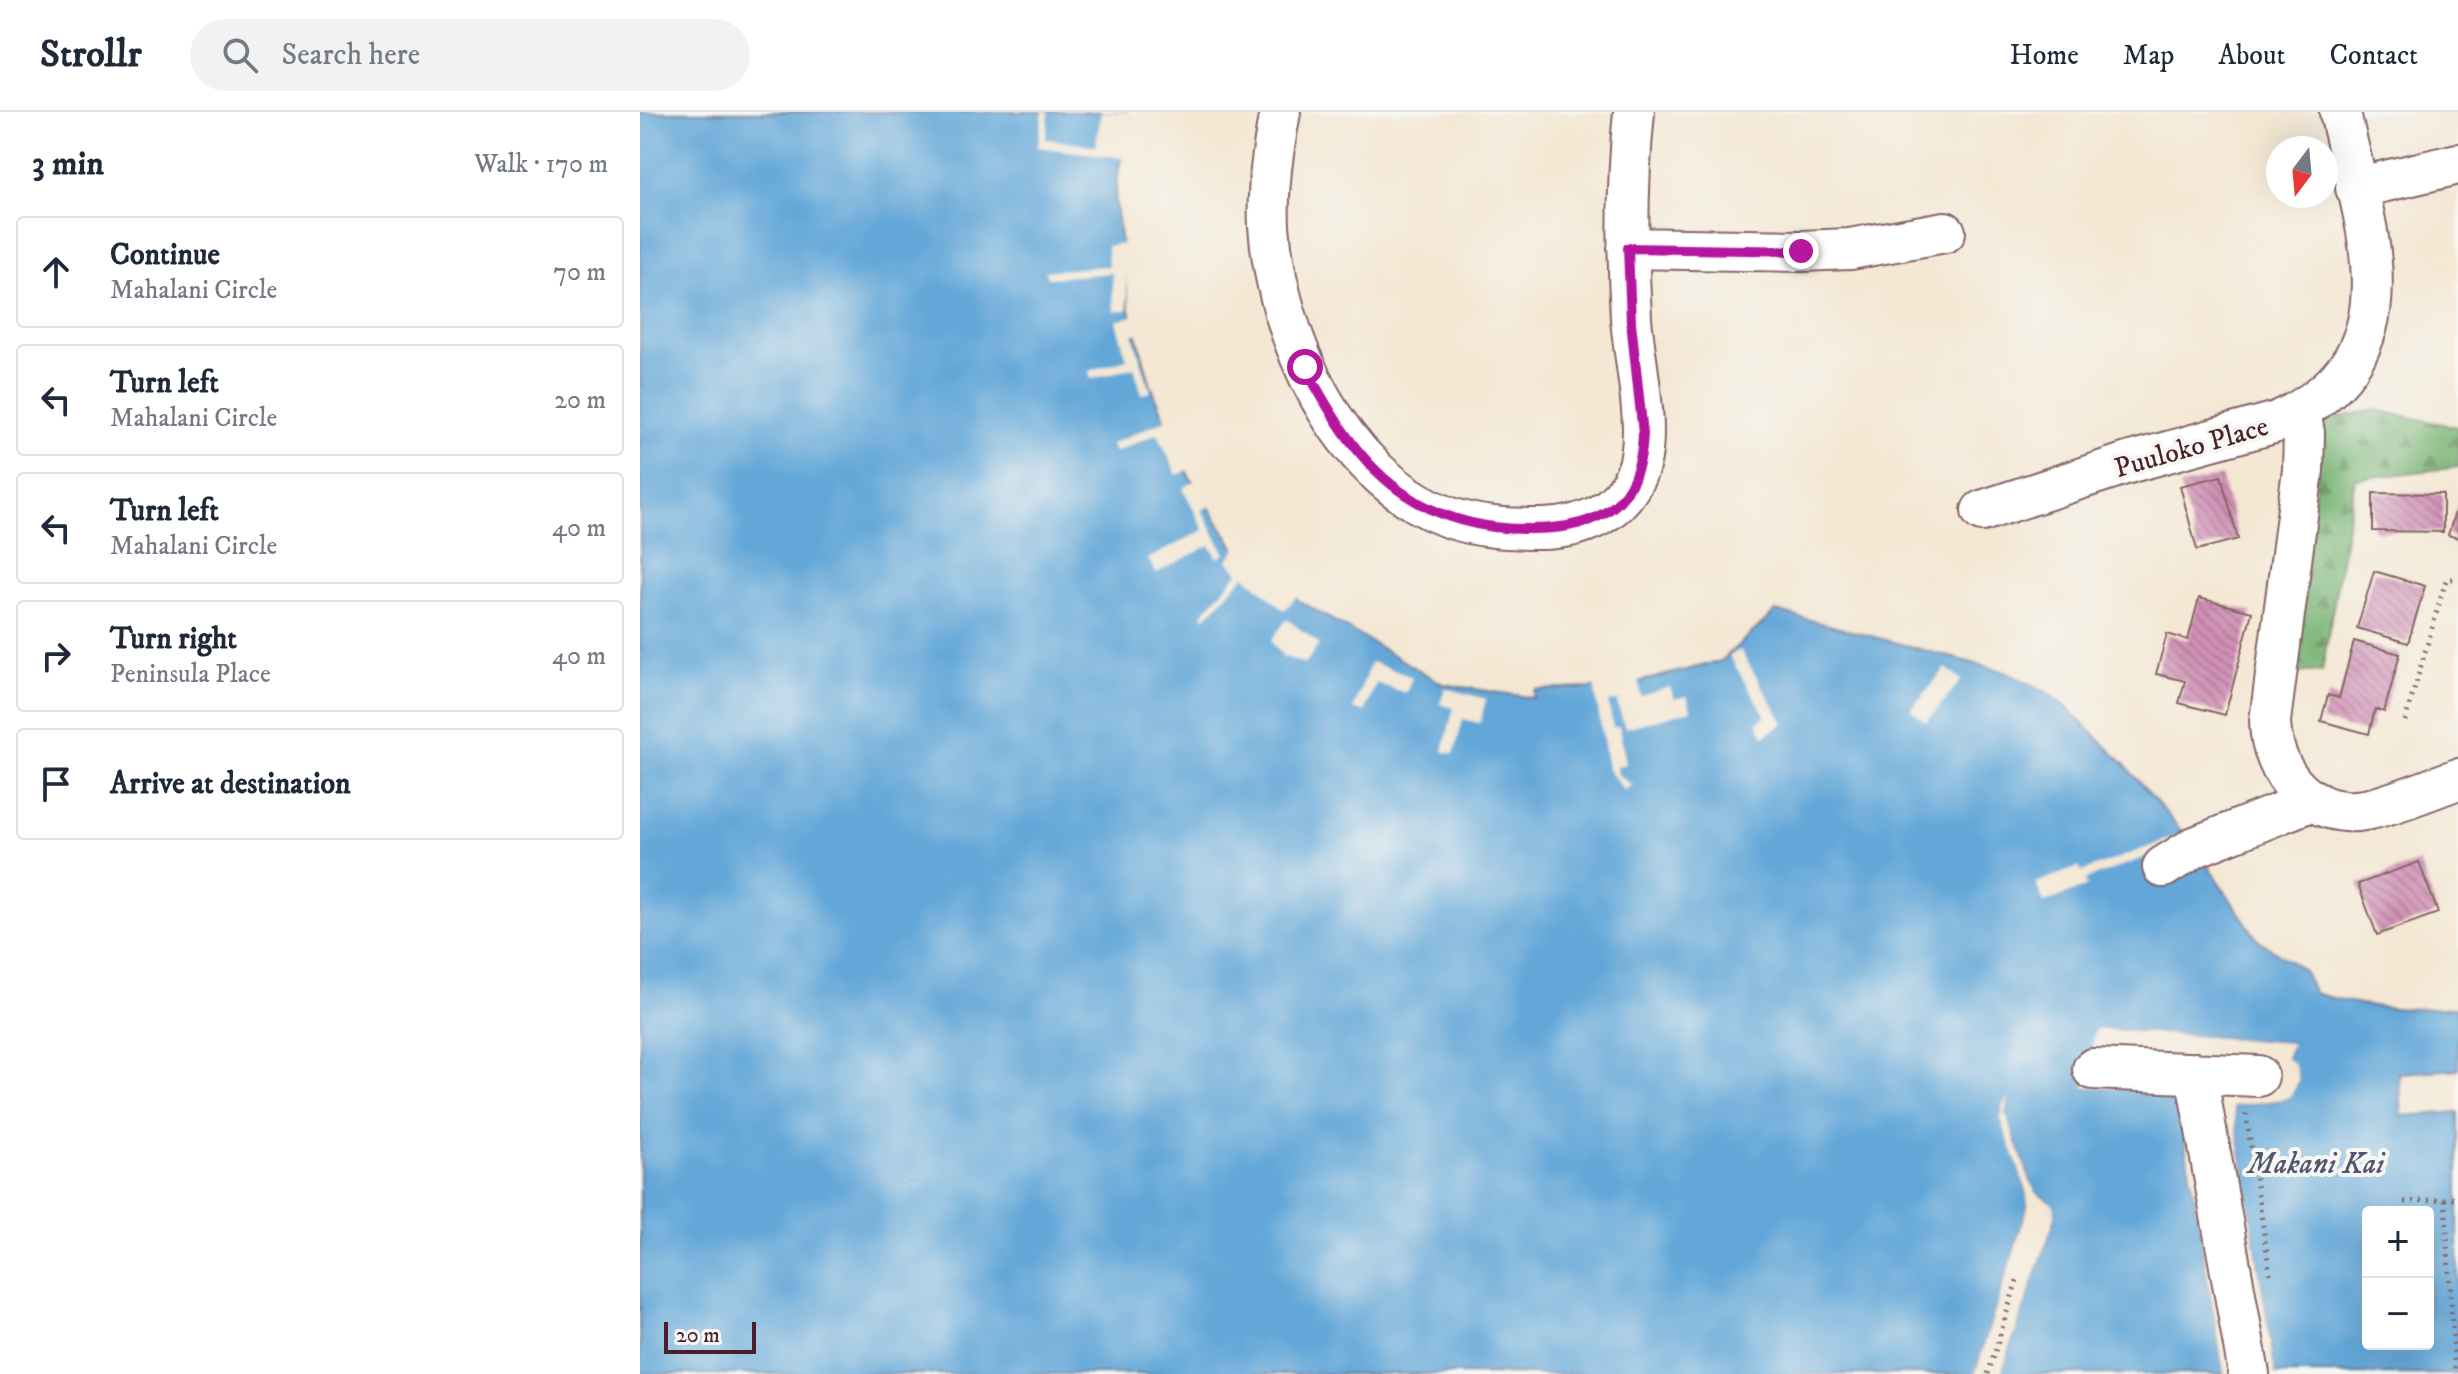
<!DOCTYPE html>
<meta charset="utf-8">
<style>
:root{--surface:#fff;--page:#f2f2f3;--text:#1f2937;--muted:#747a83;--line:#e0e1e3}
body{margin:0;font-family:"IM FELL DW Pica",serif;background:var(--page);color:var(--text)}
.controls{position:absolute;right:24px;bottom:24px;display:grid;overflow:hidden;border-radius:8px;box-shadow:0 8px 32px #0002}
.controls button{width:72px;height:72px;display:grid;place-items:center;padding:0;border:0;border-bottom:2px solid var(--line);background:var(--surface);color:var(--text);font:40px sans-serif}
.compass{position:absolute;left:1626px;top:24px;width:72px;height:72px;border-radius:50%;background:var(--surface);box-shadow:0 8px 32px #0002;rotate:196deg}
.scale{position:absolute;left:24px;bottom:20px;width:92px;box-sizing:border-box;padding-left:8px;border:4px solid #4a1f2b;border-top:0;font-size:22px;line-height:28px;white-space:nowrap;color:#4a1f2b;-webkit-text-stroke:6px #f6f6f2;paint-order:stroke}
.stop{position:absolute;width:24px;height:24px;margin:-18px;border:6px solid #b5179e;border-radius:50%;background:#fff}
.stop.end{background:#b5179e;border-color:#fff;box-shadow:0 2px 8px #0008}
.list{margin:0;padding:0;list-style:none}
h2{display:flex;justify-content:space-between;align-items:center;height:104px;margin:0;padding:0 32px;font-size:34px}
h2 small{font-size:26px;font-weight:400;color:var(--muted)}
.list li{display:grid;grid-template-columns:52px 1fr auto;gap:24px;align-items:center;box-sizing:border-box;height:112px;margin:0 16px 16px;padding:0 16px;border:2px solid var(--line);border-radius:8px}
.list b{display:block;font-size:30px;white-space:nowrap}
.list p{margin:0;font-size:26px;white-space:nowrap;color:var(--muted)}
.list em{font-size:26px;font-style:normal;color:var(--muted)}
.icon{flex:none;width:44px;height:44px;fill:none;stroke:currentColor;stroke-width:2;stroke-linecap:round;stroke-linejoin:round}
.map{position:relative;flex:none;width:1818px;height:1262px;overflow:hidden}
header{display:flex;align-items:center;gap:48px;box-sizing:border-box;height:112px;padding:0 40px;background:var(--surface);border-bottom:2px solid var(--line)}
header strong{font-size:38px}
nav{display:flex;gap:44px;margin-inline-start:auto;font-size:28px}
.search{width:560px;height:72px;background:var(--page);display:flex;align-items:center;gap:20px;box-sizing:border-box;padding:0 28px;border-radius:44px;color:var(--muted);font-size:30px}
main{display:flex}
aside{flex:1;background:var(--surface)}
.map>svg:first-child{display:block}
.forest{fill:url(#forest-firs);stroke:#60684e;stroke-width:2}
.water{fill:#64a7d8;stroke:#576382;stroke-width:2;fill-rule:evenodd}
.pier{fill:#f4e7d3}
.building{fill:url(#building-back-hatch)}
.lines{fill:none;stroke-linecap:round;stroke-linejoin:round}
.minor-casing{stroke:#866566;stroke-width:44}
.path{stroke:#866566;stroke-width:5;stroke-dasharray:2 6;stroke-linecap:butt}
.minor{stroke:#fff;stroke-width:40}
.route{stroke:#b5179e;stroke-width:10}
.labels{text-anchor:middle;stroke-width:8;stroke-linejoin:round;paint-order:stroke}
.street-label{font-size:28px;fill:#4a1f2b;stroke:#f6f6f2}
.water-label{font-size:30px;font-style:italic;fill:#545570;stroke:#f6f6f2}
</style>
<header>
<strong>Strollr</strong>
<div class="search"><svg class="icon" aria-label="search" viewBox="0 0 24 24"><circle cx="10" cy="10" r="6"/><path d="M15 15l6 6"/></svg>Search here</div>
<nav><a>Home</a><a>Map</a><a>About</a><a>Contact</a></nav>
</header>
<main>
<aside>
<h2>3 min<small>Walk · 170 m</small></h2>
<ul class="list">
<li><svg class="icon" aria-label="ahead" viewBox="0 0 24 24"><path d="M12 20V5M6 11l6-6 6 6"/></svg><div><b>Continue</b><p>Mahalani Circle</p></div><em>70 m</em></li>
<li><svg class="icon" aria-label="left" viewBox="0 0 24 24"><path d="M17 20v-9H6M10 6l-5 5 5 5"/></svg><div><b>Turn left</b><p>Mahalani Circle</p></div><em>20 m</em></li>
<li><svg class="icon" aria-label="left" viewBox="0 0 24 24"><path d="M17 20v-9H6M10 6l-5 5 5 5"/></svg><div><b>Turn left</b><p>Mahalani Circle</p></div><em>40 m</em></li>
<li><svg class="icon" aria-label="right" viewBox="0 0 24 24"><path d="M7 20v-9h11M14 6l5 5-5 5"/></svg><div><b>Turn right</b><p>Peninsula Place</p></div><em>40 m</em></li>
<li><svg class="icon" aria-label="arrive" viewBox="0 0 24 24"><path d="M6 21V4h12l-3 4 3 4H6"/></svg><div><b>Arrive at destination</b></div></li>
</ul>
</aside>
<div class="map">
<svg width="1818" height="1262" viewBox="0 0 1818 1262">
<defs>
<pattern id="forest-firs" width="22" height="20" patternUnits="userSpaceOnUse" patternTransform="scale(2)"><rect width="22" height="20" fill="#76b271"/><path d="M5 1l3.5 6h-7zM16 11l3.5 6h-7z" fill="#63905d"/></pattern>
<pattern id="building-back-hatch" width="6" height="6" patternUnits="userSpaceOnUse" patternTransform="scale(2)"><rect width="6" height="6" fill="#d090b5"/><path d="M-1 5l2 2M0 0l6 6M5-1l2 2" fill="none" stroke="#ab7593"/></pattern>
</defs>
<rect width="100%" height="100%" fill="#f6f6f2"/>
<filter id="ink" filterUnits="userSpaceOnUse"><feTurbulence type="fractalNoise" baseFrequency=".0125" numOctaves="2"/><feDisplacementMap in="SourceGraphic" scale="16" xChannelSelector="R" yChannelSelector="G"/><feConvolveMatrix kernelMatrix="1 2 1 2 8 2 1 2 1" color-interpolation-filters="sRGB"/></filter>
<filter id="wash" filterUnits="userSpaceOnUse"><feTurbulence type="fractalNoise" baseFrequency=".006" numOctaves="4" result="noise"/><feDisplacementMap in="SourceGraphic" scale="32" xChannelSelector="R" yChannelSelector="G"/><feGaussianBlur stdDeviation="1.8" result="paint"/><feColorMatrix in="noise" values="0 0 0 0 0 0 0 0 0 0 0 0 0 0 0 0 0 1.4 0 .05"/><feComposite in="paint" operator="in"/></filter>
<g filter="url(#wash)">
<rect width="100%" height="100%" fill="#f4e7d3"/>
<path class="forest" d="M1735,298L1818,315V355L1715,367L1682,559L1652,561L1684,308Z"/>
<path class="water" d="M0,0H487L475,86L489,195L510,271L548,362L595,436L658,488L803,572L894,586L895,578L978,575L1081,549L1136,499L1363,559L1405,579L1424,593L1484,652L1555,735L1618,828L1663,858L1674,881C1726,897 1765,899 1818,895V957L1759,961L1762,1004L1818,1000V1262H1635L1593,994L1644,987L1659,968L1646,946L1652,931L1457,917L1444,975L1536,977L1584,1262H1361L1415,1105L1407,1087L1397,1081L1391,1072L1366,1002L1368,987L1361,1000L1386,1077L1388,1095L1335,1262H0ZM1728,1100H1788V1232H1728Z"/>
<path class="pier" d="M403,0H409L406,27L456,34L461,0H491L485,46L398,35Z
M484,132L488,198L474,199L472,161L407,166L406,159L468,154L467,134Z
M495,203L500,220L493,223L511,280L502,282L494,255L451,267L449,259L487,247L476,209Z
M527,307L550,357L537,363L518,321L475,340L471,332Z
M557,368L571,393L562,398L585,442L578,446L570,433L516,461L508,447L564,418L543,376Z
M599,434L658,483L644,498L605,463L566,505L562,502L599,460L587,448Z
M647,507L679,532L665,552L643,544L631,529Z
M1100,538L1144,611L1124,624L1117,610L1126,604L1089,544Z
M731,550L772,565L766,581L736,571L724,600L713,597Z
M1306,556L1321,568L1286,610L1271,597Z
M998,566L1001,584L1030,575L1034,587L1047,584L1051,598L985,616L977,590L984,588L968,590L973,616L979,615L986,652L976,654L978,663L992,673L984,678L968,657L954,572L978,571Z
M805,576L846,587L840,611L823,607L814,642L803,639L814,596L800,592Z
M1543,722L1545,730L1445,768L1447,774L1404,791L1396,771L1439,755L1442,760Z
M1456,917L1652,931L1646,946L1654,952L1659,968L1651,983L1644,987L1593,994L1635,1262H1631L1589,994L1592,990L1642,984L1648,980L1655,968L1650,954L1642,947L1646,935L1460,921L1448,971L1540,975L1588,1262H1584L1537,977L1443,975Z
M1369,985L1366,1002L1391,1072L1397,1081L1414,1093L1415,1105L1361,1262H1357L1411,1105L1410,1095L1391,1079L1392,1096L1339,1262H1335L1388,1095L1386,1077L1361,1007L1363,994Z"/>
<g id="blocks">
<path class="building" d="M1581,364L1598,427L1557,438L1540,374Z
M1733,381L1803,382V420L1733,419Z
M1818,391V426L1808,423Z
M1734,459L1785,474L1768,531L1717,516Z
M1559,486L1612,500L1585,603L1539,591L1545,569L1516,562L1527,522L1548,528Z
M1714,529L1760,542L1744,600L1735,597L1729,622L1681,609L1688,583L1699,586Z
M1779,750L1798,801L1737,823L1718,772Z"/>
</g>
</g>
<g filter="url(#ink)">
<use href="#blocks" fill-opacity="0" stroke="#866566" stroke-width="2"/>
<g class="lines">
<g class="minor-casing">
<path id="minor" d="M640,0C633,38 627,75 629,114C637,224 698,364 808,405C839,416 871,417 903,417C944,416 979,401 996,362C1013,325 994,248 991,206C987,137 987,69 994,0
M1716,76L1818,52
M988,136L1161,139L1210,137L1305,120
M1660,300L1664,321L1663,358L1630,609C1631,663 1672,710 1730,697C1760,690 1789,677 1818,667
M1342,399L1491,350L1637,310C1781,245 1725,118 1700,0
M1523,755L1555,735L1673,688
M1453,957L1618,964
M1556,961L1609,1262"/>
</g>
<path class="path" d="M1765,609L1806,468L1818,466
M1606,1002L1630,1162
M1805,1087L1815,1262
M1764,1090L1818,1086
M1348,1262L1377,1168"/>
<use href="#minor" class="minor"/>
</g>
</g>
<g class="lines" filter="url(#ink)">
<path class="route" d="M665,255C691,303 720,353 766,383C805,409 848,418 894,417C960,416 1000,393 1003,322L991,210L988,136L1161,139"/>
</g>
<g class="labels">
<g class="street-label">
<text transform="translate(1551 334) rotate(-16)" y="10">Puuloko Place</text>
</g>
<g class="water-label">
<text x="1676" y="1061">Makani Kai</text>
</g>
</g>
</svg>
<div class="controls">
<button>+</button>
<button>−</button>
</div>
<svg class="compass" viewBox="-18 -18 36 36"><path d="M0-13l5 13h-10z" fill="#e53935"/><path d="M0 13l5-13h-10z" fill="#747a83"/></svg>
<div class="scale">20 m</div>
<div class="stop" style="left:665px;top:255px"></div>
<div class="stop end" style="left:1161px;top:139px"></div>
</div>
</main>
